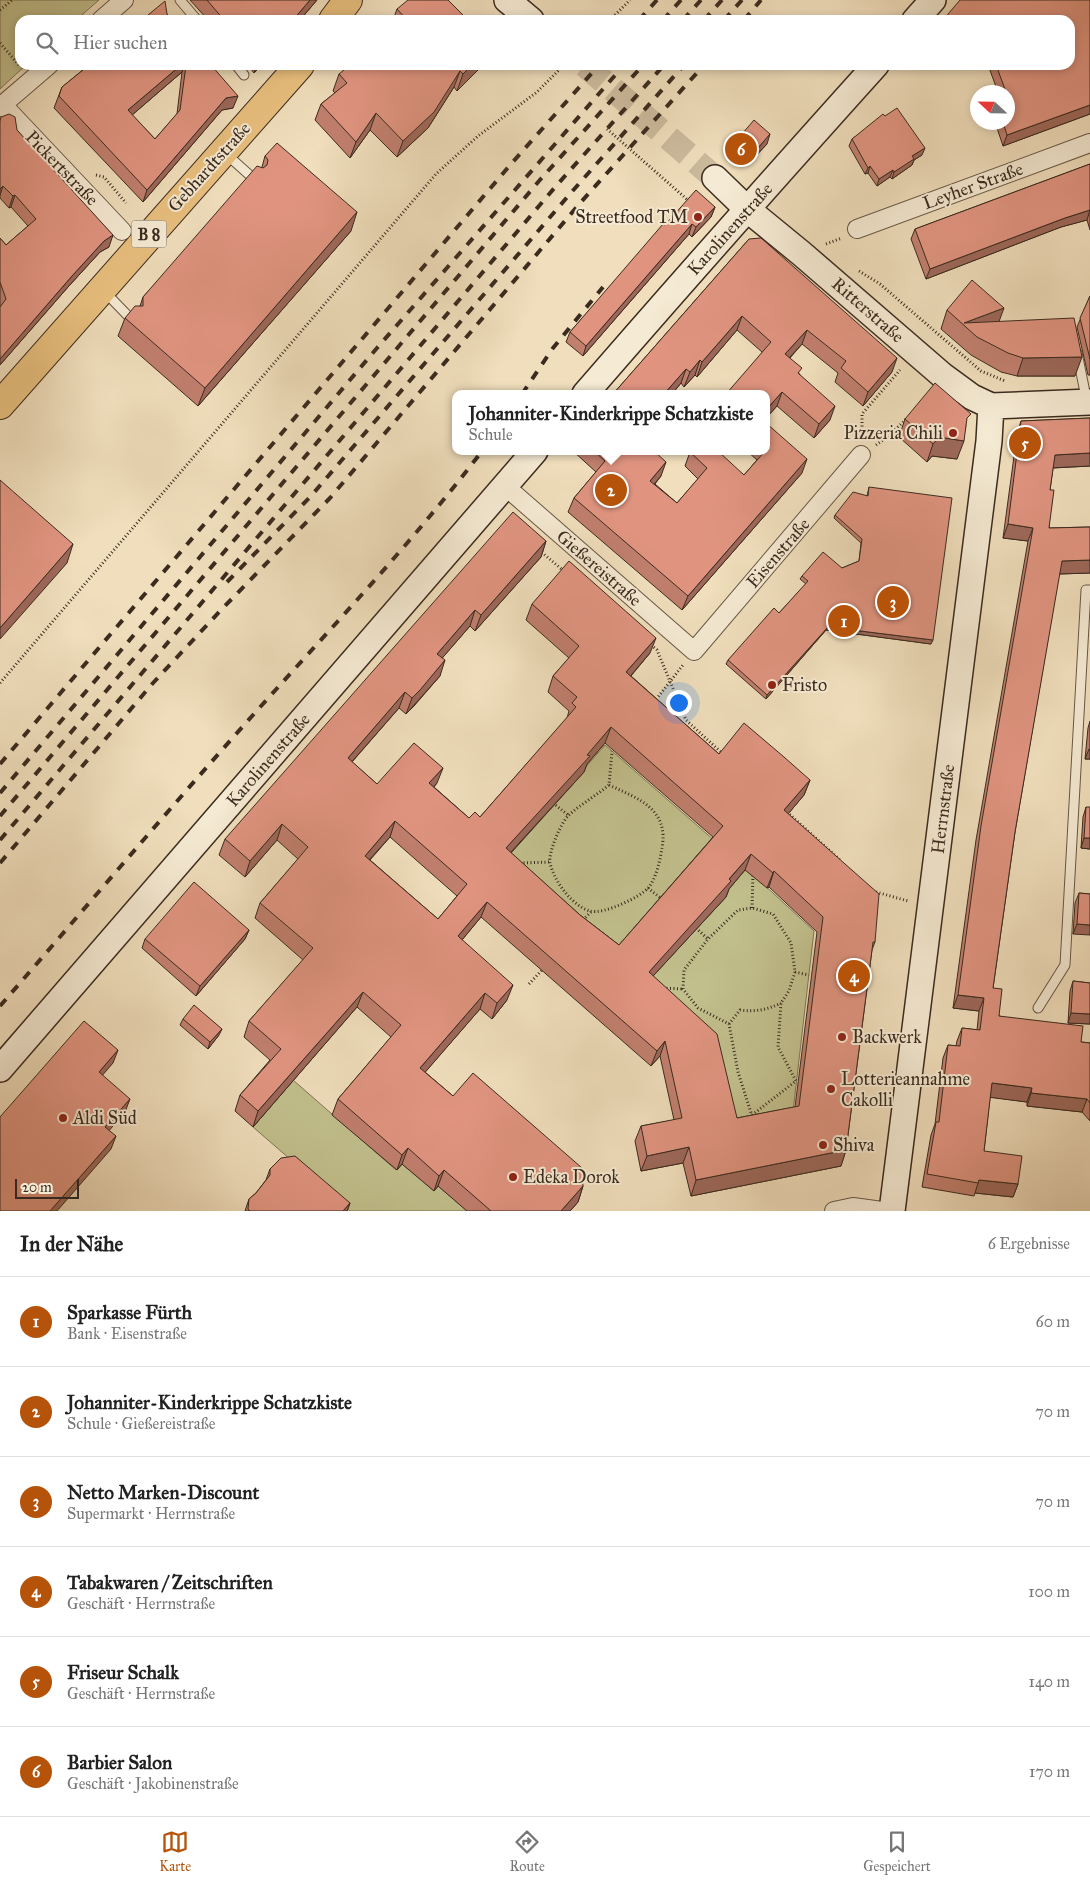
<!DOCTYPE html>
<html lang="de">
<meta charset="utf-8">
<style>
:root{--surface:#fff;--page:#f2f2f2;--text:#222;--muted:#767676;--line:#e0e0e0;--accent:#b45309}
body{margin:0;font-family:"IM FELL Great Primer",serif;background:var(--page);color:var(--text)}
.compass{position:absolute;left:970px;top:85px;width:45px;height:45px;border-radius:50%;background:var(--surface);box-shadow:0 2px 8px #0003;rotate:292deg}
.scale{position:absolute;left:15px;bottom:12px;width:64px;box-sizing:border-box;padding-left:5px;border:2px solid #3b2b1f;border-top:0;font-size:14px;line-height:18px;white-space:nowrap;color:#3b2b1f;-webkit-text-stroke:4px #f5ead3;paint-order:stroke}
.you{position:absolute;left:678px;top:702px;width:18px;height:18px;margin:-12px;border:4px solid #fff;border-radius:50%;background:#1a73e8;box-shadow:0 0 0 8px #1a73e833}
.badge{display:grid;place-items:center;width:32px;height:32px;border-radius:50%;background:var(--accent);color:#fff;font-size:16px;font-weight:700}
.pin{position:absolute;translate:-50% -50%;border:2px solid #fff;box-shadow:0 1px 5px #0006}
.popup{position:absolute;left:452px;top:390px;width:318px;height:65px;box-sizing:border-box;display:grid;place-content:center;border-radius:10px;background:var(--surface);filter:drop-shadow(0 1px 4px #0005);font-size:16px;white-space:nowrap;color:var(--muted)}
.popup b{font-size:19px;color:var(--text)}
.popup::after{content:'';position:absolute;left:50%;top:100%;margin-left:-10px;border:10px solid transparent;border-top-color:var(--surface)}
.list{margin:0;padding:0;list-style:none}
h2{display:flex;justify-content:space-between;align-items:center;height:65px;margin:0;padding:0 20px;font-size:21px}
h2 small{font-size:16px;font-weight:400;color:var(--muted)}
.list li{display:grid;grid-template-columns:32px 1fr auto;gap:15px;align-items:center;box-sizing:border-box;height:90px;padding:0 20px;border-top:1px solid var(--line)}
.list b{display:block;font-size:19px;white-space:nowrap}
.list p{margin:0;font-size:16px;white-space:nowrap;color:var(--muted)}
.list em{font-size:16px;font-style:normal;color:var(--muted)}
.icon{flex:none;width:28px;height:28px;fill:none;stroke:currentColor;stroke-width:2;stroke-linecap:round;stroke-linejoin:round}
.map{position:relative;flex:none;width:1090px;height:1211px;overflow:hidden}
.search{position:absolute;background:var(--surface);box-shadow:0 2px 8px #0003;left:15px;right:15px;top:15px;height:55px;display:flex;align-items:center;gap:12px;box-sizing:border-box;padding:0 18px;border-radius:15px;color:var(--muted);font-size:19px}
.sheet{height:605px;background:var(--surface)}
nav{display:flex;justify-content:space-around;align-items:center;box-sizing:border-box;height:70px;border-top:1px solid var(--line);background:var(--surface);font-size:14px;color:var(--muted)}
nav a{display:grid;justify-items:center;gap:2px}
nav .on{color:var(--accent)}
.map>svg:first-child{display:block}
.green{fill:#c1bf8c;stroke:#7e7556}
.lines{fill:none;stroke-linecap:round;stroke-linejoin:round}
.secondary-tunnel{stroke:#ccba9d;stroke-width:25;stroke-dasharray:25 12;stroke-linecap:butt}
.lane-casing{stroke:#685846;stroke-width:11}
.street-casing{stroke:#685846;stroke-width:20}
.secondary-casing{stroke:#3b2b1f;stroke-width:28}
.primary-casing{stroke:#3b2b1f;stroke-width:30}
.path{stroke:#3b2b1f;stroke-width:3;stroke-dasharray:1 2.5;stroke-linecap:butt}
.lane{stroke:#f5ead3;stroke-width:9}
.street{stroke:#f5ead3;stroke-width:18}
.secondary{stroke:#f5ead3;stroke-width:25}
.primary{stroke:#e8bf7e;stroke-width:28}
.rail{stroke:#3b2b1f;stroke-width:4;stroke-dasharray:9 9;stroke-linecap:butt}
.wall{fill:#c17f6e;stroke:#3b2b1f;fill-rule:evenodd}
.shaded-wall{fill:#9d685a;stroke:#3b2b1f}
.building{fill:#e09480;stroke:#3b2b1f;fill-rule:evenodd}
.poi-dot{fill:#8f2418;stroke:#f5ead3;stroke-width:2}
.labels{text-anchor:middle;stroke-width:4;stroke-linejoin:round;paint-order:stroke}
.shield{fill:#f5ead3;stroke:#736455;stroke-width:1}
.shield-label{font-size:16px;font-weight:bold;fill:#3b2b1f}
.street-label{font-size:18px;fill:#3b2b1f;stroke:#f5ead3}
.poi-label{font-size:18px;fill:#3b2b1f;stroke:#f5ead3;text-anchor:start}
</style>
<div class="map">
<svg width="1090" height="1211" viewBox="0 0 1090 1211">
<rect width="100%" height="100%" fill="#f0debc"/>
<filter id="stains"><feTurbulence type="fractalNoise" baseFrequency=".004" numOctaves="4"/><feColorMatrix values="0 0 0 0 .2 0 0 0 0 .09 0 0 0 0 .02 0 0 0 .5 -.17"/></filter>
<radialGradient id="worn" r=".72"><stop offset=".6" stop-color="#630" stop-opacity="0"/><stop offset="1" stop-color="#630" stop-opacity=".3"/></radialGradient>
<path class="green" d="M0,0H99L76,20H20V65H26L0,89Z
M605,745L715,841L610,961L500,864Z
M746,868L814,931L792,1120L730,1135L642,989Z
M293,1080L396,1170L402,1164L434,1191L438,1186L467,1211H350L253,1127Z"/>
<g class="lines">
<path class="secondary-tunnel" d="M585,65L715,178"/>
<g class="lane-casing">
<path id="lane" d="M180,0L197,20
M236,65L244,75
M225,153L255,180
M105,292L132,320
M1077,353L1087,402
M1038,1008L1065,965L1086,590H1090"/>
</g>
<g class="street-casing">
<path id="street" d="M101,20L124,0
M3,105L122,231
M0,107L49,65
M857,229L1090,143
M505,486L694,651L861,455
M834,1211L853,1207L882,1211"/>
</g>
<g class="secondary-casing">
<path id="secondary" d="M507,0L531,20
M915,20L933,0
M715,178L747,209L802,254L942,375L972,397L991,406L1090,402
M585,394C681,283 778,174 876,65
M0,1069L535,451
M892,1211L989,441L991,406"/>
</g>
<g class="primary-casing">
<path id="primary" d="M333,20L348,0
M0,405L300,65"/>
</g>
<path class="path" d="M0,10L12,0
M610,20L630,0
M0,43L19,65
M607,129L690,202
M96,175L104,177L126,203
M826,244L842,238
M859,271L880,284L981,371L1005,381
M862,437V414L900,370
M876,445L889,436L907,418
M539,550L565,572
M651,645L657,650L686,720L723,754
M0,683L436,174L478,136L537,92L564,65
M654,702L683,665
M609,785C639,799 669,809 662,848C660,860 657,876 649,887C641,897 603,915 590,911C572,906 554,881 550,863C548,853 561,822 569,815C581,804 597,795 609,785L612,751
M553,803L568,815
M787,812L840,860
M520,863L550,862
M648,888L663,900
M876,892L908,901
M752,908L753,874
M583,920L591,912
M696,928L708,939
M795,972L809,975
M529,984L542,970
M663,988L683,989
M729,1024L740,1010C755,1012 767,1010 781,1003
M752,1115L796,1081L778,1047L781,1003L789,991L795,972L791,943L773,914L752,908L738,910L708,939L684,970L683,989L698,1008L729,1024L738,1072L753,1119"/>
<use href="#lane" class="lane"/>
<use href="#street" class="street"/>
<use href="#secondary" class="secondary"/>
<use href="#primary" class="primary"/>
<path class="rail" d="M639,20L657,0
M663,20L681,0
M683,20L701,0
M704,20L722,0
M724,20L742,0
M744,20L761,0
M522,394L553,348L603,287
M227,582L311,496L569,195L684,65
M0,764L511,164L599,65
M0,793L377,348L624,65
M0,816L539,181L643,65
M0,840L556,186L664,65
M0,863L153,683L221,610L330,498L581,202L704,65
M0,1006C82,912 162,817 245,724C325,634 409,547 482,451"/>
</g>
<path class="wall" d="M190,0H317L300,20H208Z
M1090,0V114L1003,146L995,122H1008V92H998L988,65H1070Z
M397,9L468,20H393Z
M89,65H211L233,108L222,110L143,202L54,108L62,87ZM182,72L177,114L155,139L132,115Z
M248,65H261L254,73Z
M483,65L457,91L454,87L428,128L397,157L370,130L350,158L315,120L321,104L335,93L333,91L339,74L392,66Z
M885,116L922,155L914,160L912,165L892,179L890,177L877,186L868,173L865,174L849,146L852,139Z
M0,120L17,130L109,247L100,252L68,287L0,365V238L6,245L28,226L11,207L9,208L0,198Z
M736,141L767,144L748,164L732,151Z
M265,156L351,231L198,406L118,336L125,318L140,306L143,297L262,167Z
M1090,164V230L1087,220L1061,227L926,279L911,239L915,229Z
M715,207L711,217L692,237L689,234L583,356L566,342L570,332L665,225Z
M749,239L892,372L863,406L835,382L838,373L802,344L790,358L800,375L830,420L814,438L777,406L766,418V394L762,352L737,330L697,377L695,375L684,387L681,383L672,394H613Z
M1090,296V375H1088L1077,327Z
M947,310L999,321L1075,376H1017L1001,372L971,355L941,329Z
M1090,418V466L1053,468L1050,490L1049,528L1090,527V573L1059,574L1015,832L993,988L999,1016L1081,1042L1090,1043V1121L1082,1112L1027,1106V1102L990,1097L984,1151L1018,1184L1013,1197L975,1193L974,1196L922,1187L931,1135L935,1124L943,1058L948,1045L956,1046L957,1041L962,1028L977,1030L979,1011L953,1008L976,840L1028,541L1003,538L1017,434L1021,421Z
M905,419L966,425L957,459L932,456L927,462L899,437Z
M766,423L802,473L682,610L568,512L574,498L596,472L573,451H654L661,476L655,484L677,503L698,479L685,466L690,452L744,475L757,460L747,451H766Z
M869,487L931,644L826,630L766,699L726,664L728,660L779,613L806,584L800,579L802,576L842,568L859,561L861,543L834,518L835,515L867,496Z
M546,541L541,557L475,631L470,626L442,658L440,676L414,706L406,714L399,708L352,762L377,784L437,783L434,787L469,818L480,817L567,718L569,711L548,692L553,676L569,658L526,620L532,604L650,653L631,676L719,754L810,780L804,795L788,814L875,942L872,950L846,1150L841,1166L691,1196L683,1163L641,1171L635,1141L641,1126L674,1120L660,1056L651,1066L481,917L462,940L507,1000L492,1019L480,1009L425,1072L453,1096L583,1186L578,1202L570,1211H467L438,1186L434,1191L402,1164L397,1170L332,1115L338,1099L391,1037L357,1007L253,1127L235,1111L240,1095L270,1060L244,1037L249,1021L303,960L255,918L260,903L298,859L277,840L245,877L219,855L225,839ZM605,743L713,837L619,945L580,915L511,853L584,772L587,764ZM390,837L457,896L438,919L370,860ZM745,870L767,888L769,887L817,932L795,1107L737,1118L653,976L726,897L729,889Z
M1090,721V759H1085L1088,728Z
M1086,807L1090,849L1081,848L1083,817Z
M1079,893L1090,894L1073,934L1075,903Z
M249,930L245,939L196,996L142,948L145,939Z
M1073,981L1090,983V1024L1068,1023L1070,991Z
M183,1019L219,1035L208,1049L180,1025Z
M270,1169L350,1203L347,1211H245L249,1199L256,1193L266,1180Z"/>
<path class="shaded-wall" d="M310,0H317L300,20H293Z
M181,65H185L182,72L124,122L128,110Z
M257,65H261L254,73Z
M472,65H483L457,91L463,74Z
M460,71L454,87L428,128L397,157L403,141Z
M238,96L233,108L222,110L143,202L147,190L226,98Z
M1090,105V114L1003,146L1007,135Z
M376,113L370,130L350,158L356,142Z
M770,134L767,144L748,164L752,155Z
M925,148L922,155L914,160L912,165L892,179L894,172L912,156Z
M870,166L868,173L865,174L868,168Z
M893,170L890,177L877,186L879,179Z
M3,186L0,195V189Z
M15,195L11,207L9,208L13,196Z
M715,207L711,217L692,237L696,227Z
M1090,210L1087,220L1061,227L926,279L930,269L1065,218Z
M357,212L351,231L198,406L205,388Z
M692,224L689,234L583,356L586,346Z
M113,235L109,247L100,252L68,287L0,365V359L72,276L104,241Z
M1004,308L997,327L964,323Z
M742,316L737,330L697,377L702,362Z
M807,330L802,344L780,368L785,354Z
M1082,357L1075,376H1017L1023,358Z
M897,358L892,372L863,406L868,392Z
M700,360L695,375L684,387L690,372Z
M686,369L681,383L672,394H664Z
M782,392L777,406L766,418V410Z
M835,406L830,420L814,438L819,424Z
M939,437L964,441L957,459L932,456L927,462L933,444Z
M1090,453V466L1050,468L1055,455Z
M807,459L802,473L682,610L688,596Z
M666,462L661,476L645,495L650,481Z
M1008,524L1033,528L1028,541L1003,538Z
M546,541L541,557L475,631L481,615Z
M73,544L67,563L0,639V628Z
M1090,560V573L1057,574L1062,561Z
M475,610L470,626L432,670L437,654Z
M828,627L933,640L931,644L826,630L766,699L767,695Z
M656,638L650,653L621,687L626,672Z
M445,660L440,676L406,714L412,698Z
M405,692L399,708L342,773L348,758Z
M611,727L605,743L587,764L584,772L500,864L506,848Z
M1089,749H1090V759H1085Z
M443,768L437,783L424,798L429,783Z
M810,780L804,795L778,826L784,810Z
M395,821L390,837L359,871L365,856Z
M282,824L277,840L245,877L250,861Z
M1084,838H1090V849L1081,848Z
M751,854L745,870L729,889L726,897L643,987L649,972Z
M774,871L769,887L767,888L773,873Z
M487,902L481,917L452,952L458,936Z
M1077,924L1090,925V935L1073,934Z
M249,930L245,939L196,996L200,986Z
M513,985L507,1000L492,1019L497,1003Z
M363,992L357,1007L253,1127L258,1111Z
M485,993L480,1009L415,1084L420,1068Z
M958,995L984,998L979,1011L953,1008Z
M1071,1013L1090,1014V1024L1068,1023Z
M222,1029L219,1035L208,1049L210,1042Z
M665,1041L660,1056L651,1066L657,1051Z
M118,1050L113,1063L94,1085L99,1072Z
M992,1083L1032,1088L1027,1102L987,1097Z
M1031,1093L1087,1099L1082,1112L1027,1106Z
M130,1099L125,1112L101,1140L105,1127Z
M116,1136L111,1149L57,1211H50Z
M689,1147L683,1163L641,1171L647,1156Z
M408,1148L402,1164L397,1170L402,1155Z
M846,1150L841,1166L691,1196L696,1180Z
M444,1170L438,1186L434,1191L439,1176Z
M979,1180L1018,1184L1013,1197L975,1193Z
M583,1186L578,1202L570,1211H561Z
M350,1203L347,1211H343Z"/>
<path class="building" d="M207,0H310L293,20H224Z
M408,0H448L468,20H407L397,9Z
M960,0H1090V105L1007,135L1003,122H1008V92H1006L996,65H1070V20H943Z
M165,1L167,14L172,20H142Z
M89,65H181L128,110L155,139L180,110L186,65H211L238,96L226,98L147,190L59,96L62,87Z
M350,65H391L392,66L393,65H472L463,74L460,71L434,112L403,141L376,113L356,142L321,104L347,83L339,74Z
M897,108L925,148L912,156L914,159L894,172L893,170L879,179L870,166L868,168L852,139L883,114L885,116Z
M9,114L15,117L17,130L113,235L104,241L72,276L0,359V307L6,299L0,282V238L6,245L36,219L15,195L13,196L3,186L0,189V121L1,117Z
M754,120L770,134L752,155L736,141Z
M277,143L357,212L205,388L125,318L135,306H143V297L257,166L263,168L267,165L268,160L265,156Z
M1090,164V210L1065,218L930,269L915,229Z
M696,190L715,207L696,227L692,224L586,346L570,332L663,224L665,225Z
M761,238L897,358L868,392L841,368L846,361L807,330L785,354L802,368L798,373L835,406L819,424L782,392L766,410V394H726L771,342L742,316L702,362L700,360L690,372L686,369L664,394H613L749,239Z
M972,280L1004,308L964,323L1074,318L1082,357L1023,358L1008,353L977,337L947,310Z
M1090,296V359L1080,318Z
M935,383L971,414L967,418L964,441L939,437L933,444L905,419Z
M1090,418V453L1055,455L1050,490H1054L1049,528L1090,527V560L1062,561L1015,832L993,988L1002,989L999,1016L1083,1026L1081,1042L1090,1043V1103L1087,1099L1031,1093L1032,1088L992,1083L984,1151L1022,1156L1018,1184L979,1180L978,1183L927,1174L936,1122H939L948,1045L960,1046L962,1028L980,1030L984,998L958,995L981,826L1033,528L1008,524L1021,421Z
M766,423L807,459L688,596L574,498L605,461L594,451H654L666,462L650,481L677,503L707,468L690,452L691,451H718L744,475L765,451H766L767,449H766Z
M0,480L73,544L0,628Z
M869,487L952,498L933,640L828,627L767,695L728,660L774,608L779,613L808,581L802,576L823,552L842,568L859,561L862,539L835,515L853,492L868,496Z
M513,512L546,541L481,615L475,610L437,654L445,660L420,690L412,698L405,692L348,758L377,784L414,743L443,768L429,783L469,818L475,812L480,817L576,707L572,703L577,697L553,676L579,646L532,604L569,561L656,638L626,672L719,754L744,723L784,757L810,780L784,810L879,894L875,942H873L846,1150L696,1180L689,1147L647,1156L641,1126L682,1118L665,1041L657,1051L487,902L458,936L513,985L497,1003L485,993L420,1068L453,1096L473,1073L582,1168L583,1186L561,1211H491L444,1170L439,1176L408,1148L402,1155L338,1099L401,1025L363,992L258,1111L240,1095L281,1049L249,1021L313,948L260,903L308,847L282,824L250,861L225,839ZM611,727L723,826L619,945L580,915L506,848L590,756L587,755ZM395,821L467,884L438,919L365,856ZM751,854L773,873L774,871L823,917L799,1106L737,1118L717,1034L649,972L731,881L729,879Z
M1086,807H1090V838H1084Z
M194,882L249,930L200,986L145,939Z
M1079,893L1090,894V925L1077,924Z
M1073,981L1090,983V1014L1071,1013Z
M194,1005L222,1029L210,1042L183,1019Z
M84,1021L118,1050L99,1072L130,1099L105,1127L116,1136L50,1211H0V1117Z
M295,1156L350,1203L343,1211H250L248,1209L249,1199L256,1193L270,1175V1169L281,1158Z"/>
<g class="poi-dot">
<circle cx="698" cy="217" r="5"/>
<circle cx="953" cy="433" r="5"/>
<circle cx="772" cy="685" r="5"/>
<circle cx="842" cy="1037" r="5"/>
<circle cx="831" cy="1089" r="5"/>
<circle cx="63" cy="1118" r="5"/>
<circle cx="823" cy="1145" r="5"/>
<circle cx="513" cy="1177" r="5"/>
</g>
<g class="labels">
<rect class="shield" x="131.5" y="220.5" width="35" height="27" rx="4"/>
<g class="shield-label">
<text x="149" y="240">B 8</text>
</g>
<g class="street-label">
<text transform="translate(209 167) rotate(-48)" y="6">Gebhardtstraße</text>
<text transform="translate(62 168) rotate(46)" y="6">Pickertstraße</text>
<text transform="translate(973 186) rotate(-20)" y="6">Leyher Straße</text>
<text transform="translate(730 229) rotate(-48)" y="6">Karolinenstraße</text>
<text transform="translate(868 310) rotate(41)" y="6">Ritterstraße</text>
<text transform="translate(778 553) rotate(-49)" y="6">Eisenstraße</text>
<text transform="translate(599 568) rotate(41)" y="6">Gießereistraße</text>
<text transform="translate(268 760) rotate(-49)" y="6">Karolinenstraße</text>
<text transform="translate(943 809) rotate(-83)" y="6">Herrnstraße</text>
</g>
<g class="poi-label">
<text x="688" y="223" text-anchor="end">Streetfood TM</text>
<text x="943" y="439" text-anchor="end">Pizzeria Chili</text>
<text x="782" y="691">Fristo</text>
<text x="852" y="1043">Backwerk</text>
<text x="841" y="1085">Lotterieannahme<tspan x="841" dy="21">Cakolli</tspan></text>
<text x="73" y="1124">Aldi Süd</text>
<text x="833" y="1151">Shiva</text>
<text x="523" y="1183">Edeka Dorok</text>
</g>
</g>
<rect width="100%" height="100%" filter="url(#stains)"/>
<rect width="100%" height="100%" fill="url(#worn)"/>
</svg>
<svg class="compass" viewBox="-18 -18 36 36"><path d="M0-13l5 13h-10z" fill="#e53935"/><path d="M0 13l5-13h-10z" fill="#767676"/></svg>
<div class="scale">20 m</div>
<div class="you"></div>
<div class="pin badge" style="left:844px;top:621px">1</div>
<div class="pin badge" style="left:611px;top:490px">2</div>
<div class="popup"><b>Johanniter-Kinderkrippe Schatzkiste</b>Schule</div>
<div class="pin badge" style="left:893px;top:602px">3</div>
<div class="pin badge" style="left:854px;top:976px">4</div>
<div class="pin badge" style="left:1025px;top:443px">5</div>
<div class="pin badge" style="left:741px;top:149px">6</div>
<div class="search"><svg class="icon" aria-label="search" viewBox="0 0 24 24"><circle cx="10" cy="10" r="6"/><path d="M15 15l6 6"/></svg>Hier suchen</div>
</div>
<section class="sheet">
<h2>In der Nähe<small>6 Ergebnisse</small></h2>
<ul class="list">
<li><span class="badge">1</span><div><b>Sparkasse Fürth</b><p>Bank · Eisenstraße</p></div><em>60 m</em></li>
<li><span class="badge">2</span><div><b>Johanniter-Kinderkrippe Schatzkiste</b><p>Schule · Gießereistraße</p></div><em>70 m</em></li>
<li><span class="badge">3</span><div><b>Netto Marken-Discount</b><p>Supermarkt · Herrnstraße</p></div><em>70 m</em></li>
<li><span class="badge">4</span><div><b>Tabakwaren / Zeitschriften</b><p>Geschäft · Herrnstraße</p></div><em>100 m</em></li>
<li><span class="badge">5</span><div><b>Friseur Schalk</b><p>Geschäft · Herrnstraße</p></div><em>140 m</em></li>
<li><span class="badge">6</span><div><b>Barbier Salon</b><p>Geschäft · Jakobinenstraße</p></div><em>170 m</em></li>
</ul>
</section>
<nav>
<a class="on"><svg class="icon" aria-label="map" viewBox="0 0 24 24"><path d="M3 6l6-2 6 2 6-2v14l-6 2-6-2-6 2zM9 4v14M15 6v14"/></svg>Karte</a>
<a><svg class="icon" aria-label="directions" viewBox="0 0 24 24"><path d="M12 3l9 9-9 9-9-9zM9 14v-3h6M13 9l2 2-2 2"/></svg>Route</a>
<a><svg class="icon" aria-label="saved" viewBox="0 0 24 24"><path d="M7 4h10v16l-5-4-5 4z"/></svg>Gespeichert</a>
</nav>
